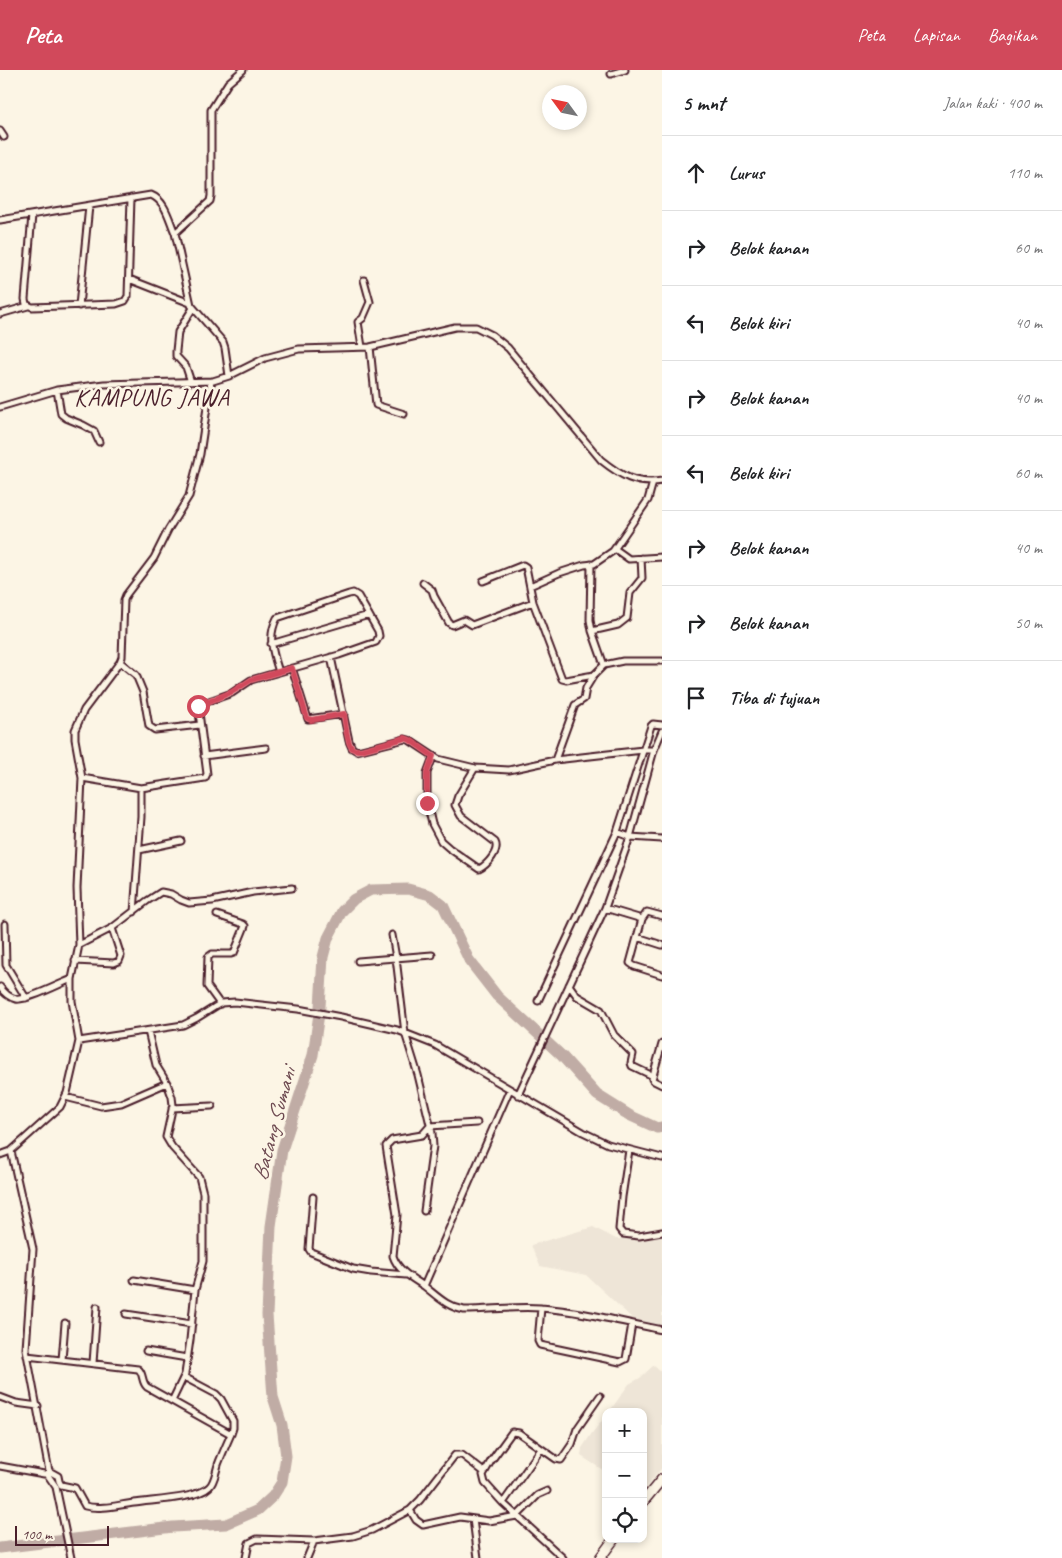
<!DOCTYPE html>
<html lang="id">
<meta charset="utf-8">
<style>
:root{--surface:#fff;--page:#f6f6f6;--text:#202124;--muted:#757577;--line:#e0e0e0;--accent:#d1495b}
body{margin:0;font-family:Caveat,sans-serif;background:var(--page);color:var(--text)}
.controls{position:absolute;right:15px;bottom:15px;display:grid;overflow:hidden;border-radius:10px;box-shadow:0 2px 8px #0003}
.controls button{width:45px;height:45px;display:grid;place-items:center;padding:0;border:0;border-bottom:1px solid var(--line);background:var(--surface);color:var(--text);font:25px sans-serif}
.compass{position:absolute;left:542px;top:15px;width:45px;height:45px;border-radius:50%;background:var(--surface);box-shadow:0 2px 8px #0003;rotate:303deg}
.scale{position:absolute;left:15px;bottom:12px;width:94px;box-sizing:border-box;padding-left:5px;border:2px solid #4a1f2b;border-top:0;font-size:14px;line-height:18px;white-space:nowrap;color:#4a1f2b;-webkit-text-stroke:4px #fcf5e5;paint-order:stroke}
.stop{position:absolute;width:15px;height:15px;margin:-11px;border:4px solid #d1495b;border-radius:50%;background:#fff}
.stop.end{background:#d1495b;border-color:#fff;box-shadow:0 1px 5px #0008}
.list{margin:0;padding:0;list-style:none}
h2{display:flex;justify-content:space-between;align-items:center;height:65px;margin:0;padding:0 20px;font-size:21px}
h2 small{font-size:16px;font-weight:400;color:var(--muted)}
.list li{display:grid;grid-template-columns:32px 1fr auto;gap:15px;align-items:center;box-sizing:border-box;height:75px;padding:0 20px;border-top:1px solid var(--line)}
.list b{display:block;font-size:19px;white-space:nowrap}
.list em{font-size:16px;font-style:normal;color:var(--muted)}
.icon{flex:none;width:28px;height:28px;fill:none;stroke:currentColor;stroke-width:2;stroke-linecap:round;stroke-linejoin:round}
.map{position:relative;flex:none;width:662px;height:1488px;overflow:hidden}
header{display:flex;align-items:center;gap:30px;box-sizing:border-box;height:70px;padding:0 25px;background:var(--accent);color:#fff}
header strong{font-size:24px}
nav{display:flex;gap:28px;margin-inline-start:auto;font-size:18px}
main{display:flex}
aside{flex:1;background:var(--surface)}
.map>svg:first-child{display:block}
.built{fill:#eee5d7}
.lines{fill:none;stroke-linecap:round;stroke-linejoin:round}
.river{stroke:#c0aca5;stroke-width:11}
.street-casing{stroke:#4a1f2b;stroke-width:9}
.highway-casing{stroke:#4a1f2b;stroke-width:12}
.street{stroke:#fcf5e5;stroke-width:5}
.highway{stroke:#fcf5e5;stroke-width:9}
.route{stroke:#d1495b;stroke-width:6}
.labels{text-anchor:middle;stroke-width:5;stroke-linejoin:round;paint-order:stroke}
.water-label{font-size:22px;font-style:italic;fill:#6d4950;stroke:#fcf5e5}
.quarter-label{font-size:24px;letter-spacing:1px;fill:#4a1f2b;stroke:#fcf5e5}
</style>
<header>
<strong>Peta</strong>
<nav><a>Peta</a><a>Lapisan</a><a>Bagikan</a></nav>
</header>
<main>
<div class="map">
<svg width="662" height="1488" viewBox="0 0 662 1488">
<rect width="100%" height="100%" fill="#fcf5e5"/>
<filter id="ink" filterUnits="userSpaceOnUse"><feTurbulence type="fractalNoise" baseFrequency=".02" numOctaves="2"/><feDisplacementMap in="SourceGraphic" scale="10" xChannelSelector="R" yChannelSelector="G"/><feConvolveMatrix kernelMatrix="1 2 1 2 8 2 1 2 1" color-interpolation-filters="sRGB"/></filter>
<g filter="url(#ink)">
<path class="built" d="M593,1157L616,1169L662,1167V1257L635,1251L586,1205L540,1196L531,1175Z
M654,1295L662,1302V1398L643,1420V1342H609L629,1314L640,1308Z
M606,1346V1402L581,1386L582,1378L592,1363Z"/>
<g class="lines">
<path class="river" d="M0,1478L173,1457L226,1454L258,1440L273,1426L282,1412L286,1386L282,1355L273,1327L267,1245L271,1156L282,1080L313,985L320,937L323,887L328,868L342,841L354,829L371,820L408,819L430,825L443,835L469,890L497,926L562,986L597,1025L629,1045L657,1058L662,1057"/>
<g class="street-casing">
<path id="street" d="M611,4L625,0
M0,61L4,67
M32,145L25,229L26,234L32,237L116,234L125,231L128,226L131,128
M0,150L151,125C166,131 169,150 175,163
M129,209L190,233
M79,236L89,136
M0,244L28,236
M362,277L358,252L363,248L370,232L364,210
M370,277L376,335L404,344
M229,306L225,278L223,272L191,235L175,163L210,131L211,126V40L228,13L243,0
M191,312L186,297L176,286V281L178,262L193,238
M57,320L61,344L66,348L83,355L94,361L99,372
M0,337L57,320L104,314L213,311L229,306L265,288L299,279L370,277L455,257H476L492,265L508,278L601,390C621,406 636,415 662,411
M615,479L629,489L662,487
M591,494L590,550L592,561L604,595
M483,511L523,495L526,497L533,532L562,609L566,610L594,605L604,595L623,591H662
M423,513L432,520L434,526L449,553L452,555L464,550L472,555L533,532
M530,516L559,503L584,495L594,494L613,481L648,430L653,412
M592,561L618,555L627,548L630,523L642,508L641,488
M271,574L369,545
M331,587L349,671L352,678L357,681L405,669L409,670L438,689L475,698L509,700L555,690L643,680H654
M120,592L136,605L143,622L149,656L155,660L200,655
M292,598L308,649L344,644
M204,686L266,678
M433,687L427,703V733L432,754L441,771L449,778L479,799C487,795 500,781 495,772L461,746L455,735L458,726L475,698
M555,690L575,635L584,629L586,618L594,605
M82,708L141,718L205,708L207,704L198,635L232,623L251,610L339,585L376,572L379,566L378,561L358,526L353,523L349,524L277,548C267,567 273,583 279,602
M617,762L630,767L662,769
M139,780L181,771
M605,838L642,849L647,842L662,846
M134,842L141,747V718
M217,845L243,854L245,856L234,883L231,884H212L208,887L207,916L220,934
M642,849L630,893L634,896L662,905
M5,854L6,895L26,928
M392,865L396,888L405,963L418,1005L432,1063L433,1076L424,1141
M637,867L662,875
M79,875L112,858L147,831L161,822L171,824L181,830L189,833L212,831L253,822L292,818
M75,891L114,893L119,891L121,886L112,858
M358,891L432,885
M569,915L577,926L601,940L614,965L633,984L631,993L632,996L653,1006
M0,917C4,923 8,927 16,929C27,931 59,914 72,909
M538,931L617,762L651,656L653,654L662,655
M148,961L156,995L167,1013L172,1027L173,1035L166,1067L172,1077L199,1107L203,1123V1191L195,1220L190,1270L185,1304L172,1331
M79,971L183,955L197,948L221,933L235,932L298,939L341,947L397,960L435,975L583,1062L608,1074L662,1088
M662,974L652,1009L654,1011L662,1015
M518,1025L605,838L630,767L654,680L662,661
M65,1027L101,1036L121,1033L167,1013
M172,1038L212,1036
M477,1053L430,1056L422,1065L392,1070L386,1076L397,1145L393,1186C398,1201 412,1208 424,1216C437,1226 447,1237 464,1240C490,1240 515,1236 541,1238C582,1241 622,1252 662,1260
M629,1080L622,1127L619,1159L623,1164L639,1166L662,1162
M0,1085L11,1081L60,1037L67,1023L79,971L72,931V909L79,875L77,818L82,708L75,669V660L84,640L120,592L122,587L124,530L126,525L154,488L168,460L189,426L200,384L211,311
M313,1127L309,1179L311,1182L353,1199L371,1202L406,1205
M134,1210L195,1220
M424,1216L510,1019
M541,1238L538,1271L540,1275L620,1292L626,1289L632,1254
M126,1244L192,1254
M146,1281L187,1288
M27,1286L138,1299C144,1303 141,1312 147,1317L231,1364L233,1358V1351L221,1329L216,1324L184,1307
M62,1290L65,1253
M93,1293L97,1237
M0,1327L16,1333L38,1336
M0,1396L44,1404H47L49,1401L26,1279L33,1179L11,1081
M49,1401L58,1406L59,1411L61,1415L75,1418L85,1436C101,1440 118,1435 134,1433C152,1430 197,1429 209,1417C215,1412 216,1399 219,1392C223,1382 227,1373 231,1364
M47,1404L56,1417L71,1488
M503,1433L541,1379
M410,1440L416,1450L423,1455L460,1447L489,1451L517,1446L538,1425L547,1421
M473,1449L478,1488
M246,1488L249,1473L257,1469L314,1471L353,1466L372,1460L410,1440L420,1430L455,1385H462L484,1402
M307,1488L314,1471
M563,1488L503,1433L485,1413L483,1405L491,1391L512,1362L519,1363L556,1389L561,1390L572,1374L577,1359L600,1326"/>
</g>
<g class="highway-casing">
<path id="highway" d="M643,1432L662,1409
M600,1488L614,1469"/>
</g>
<use href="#street" class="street"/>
<use href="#highway" class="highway"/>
</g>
</g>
<g class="lines" filter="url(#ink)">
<path class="route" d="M198,636L232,622L251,610L292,598L307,648L311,650L344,644C345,652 347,673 352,678C355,681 357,680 361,680L405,668L410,670L433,686L427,703V733"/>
</g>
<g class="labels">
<g class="water-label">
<text transform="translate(273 1054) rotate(-75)" y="8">Batang Sumani</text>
</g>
<g class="quarter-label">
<text x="152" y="335">KAMPUNG JAWA</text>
</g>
</g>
</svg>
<div class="controls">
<button>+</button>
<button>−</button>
<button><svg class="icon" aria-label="locate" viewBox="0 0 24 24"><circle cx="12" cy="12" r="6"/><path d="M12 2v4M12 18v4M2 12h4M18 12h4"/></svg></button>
</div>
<svg class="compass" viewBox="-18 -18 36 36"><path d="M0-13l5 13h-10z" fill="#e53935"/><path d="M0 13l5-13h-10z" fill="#757577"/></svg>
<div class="scale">100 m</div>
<div class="stop" style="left:198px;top:636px"></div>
<div class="stop end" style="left:427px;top:733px"></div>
</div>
<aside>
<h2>5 mnt<small>Jalan kaki · 400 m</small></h2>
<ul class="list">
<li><svg class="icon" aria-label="ahead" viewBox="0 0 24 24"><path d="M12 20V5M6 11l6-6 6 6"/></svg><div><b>Lurus</b></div><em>110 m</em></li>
<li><svg class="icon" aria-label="right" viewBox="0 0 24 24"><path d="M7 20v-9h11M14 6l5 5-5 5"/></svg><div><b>Belok kanan</b></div><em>60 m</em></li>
<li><svg class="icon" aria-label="left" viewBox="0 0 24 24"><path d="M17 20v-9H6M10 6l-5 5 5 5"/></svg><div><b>Belok kiri</b></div><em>40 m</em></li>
<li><svg class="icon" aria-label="right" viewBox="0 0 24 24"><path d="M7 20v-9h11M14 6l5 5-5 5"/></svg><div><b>Belok kanan</b></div><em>40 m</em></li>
<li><svg class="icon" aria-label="left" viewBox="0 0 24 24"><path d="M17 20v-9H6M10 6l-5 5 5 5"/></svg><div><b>Belok kiri</b></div><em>60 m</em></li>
<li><svg class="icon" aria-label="right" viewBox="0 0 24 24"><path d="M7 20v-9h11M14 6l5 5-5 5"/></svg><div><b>Belok kanan</b></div><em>40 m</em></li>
<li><svg class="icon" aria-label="right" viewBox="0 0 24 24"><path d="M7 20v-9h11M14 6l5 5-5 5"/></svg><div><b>Belok kanan</b></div><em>50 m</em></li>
<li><svg class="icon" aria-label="arrive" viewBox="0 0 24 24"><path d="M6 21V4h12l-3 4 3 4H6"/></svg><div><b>Tiba di tujuan</b></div></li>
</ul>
</aside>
</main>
